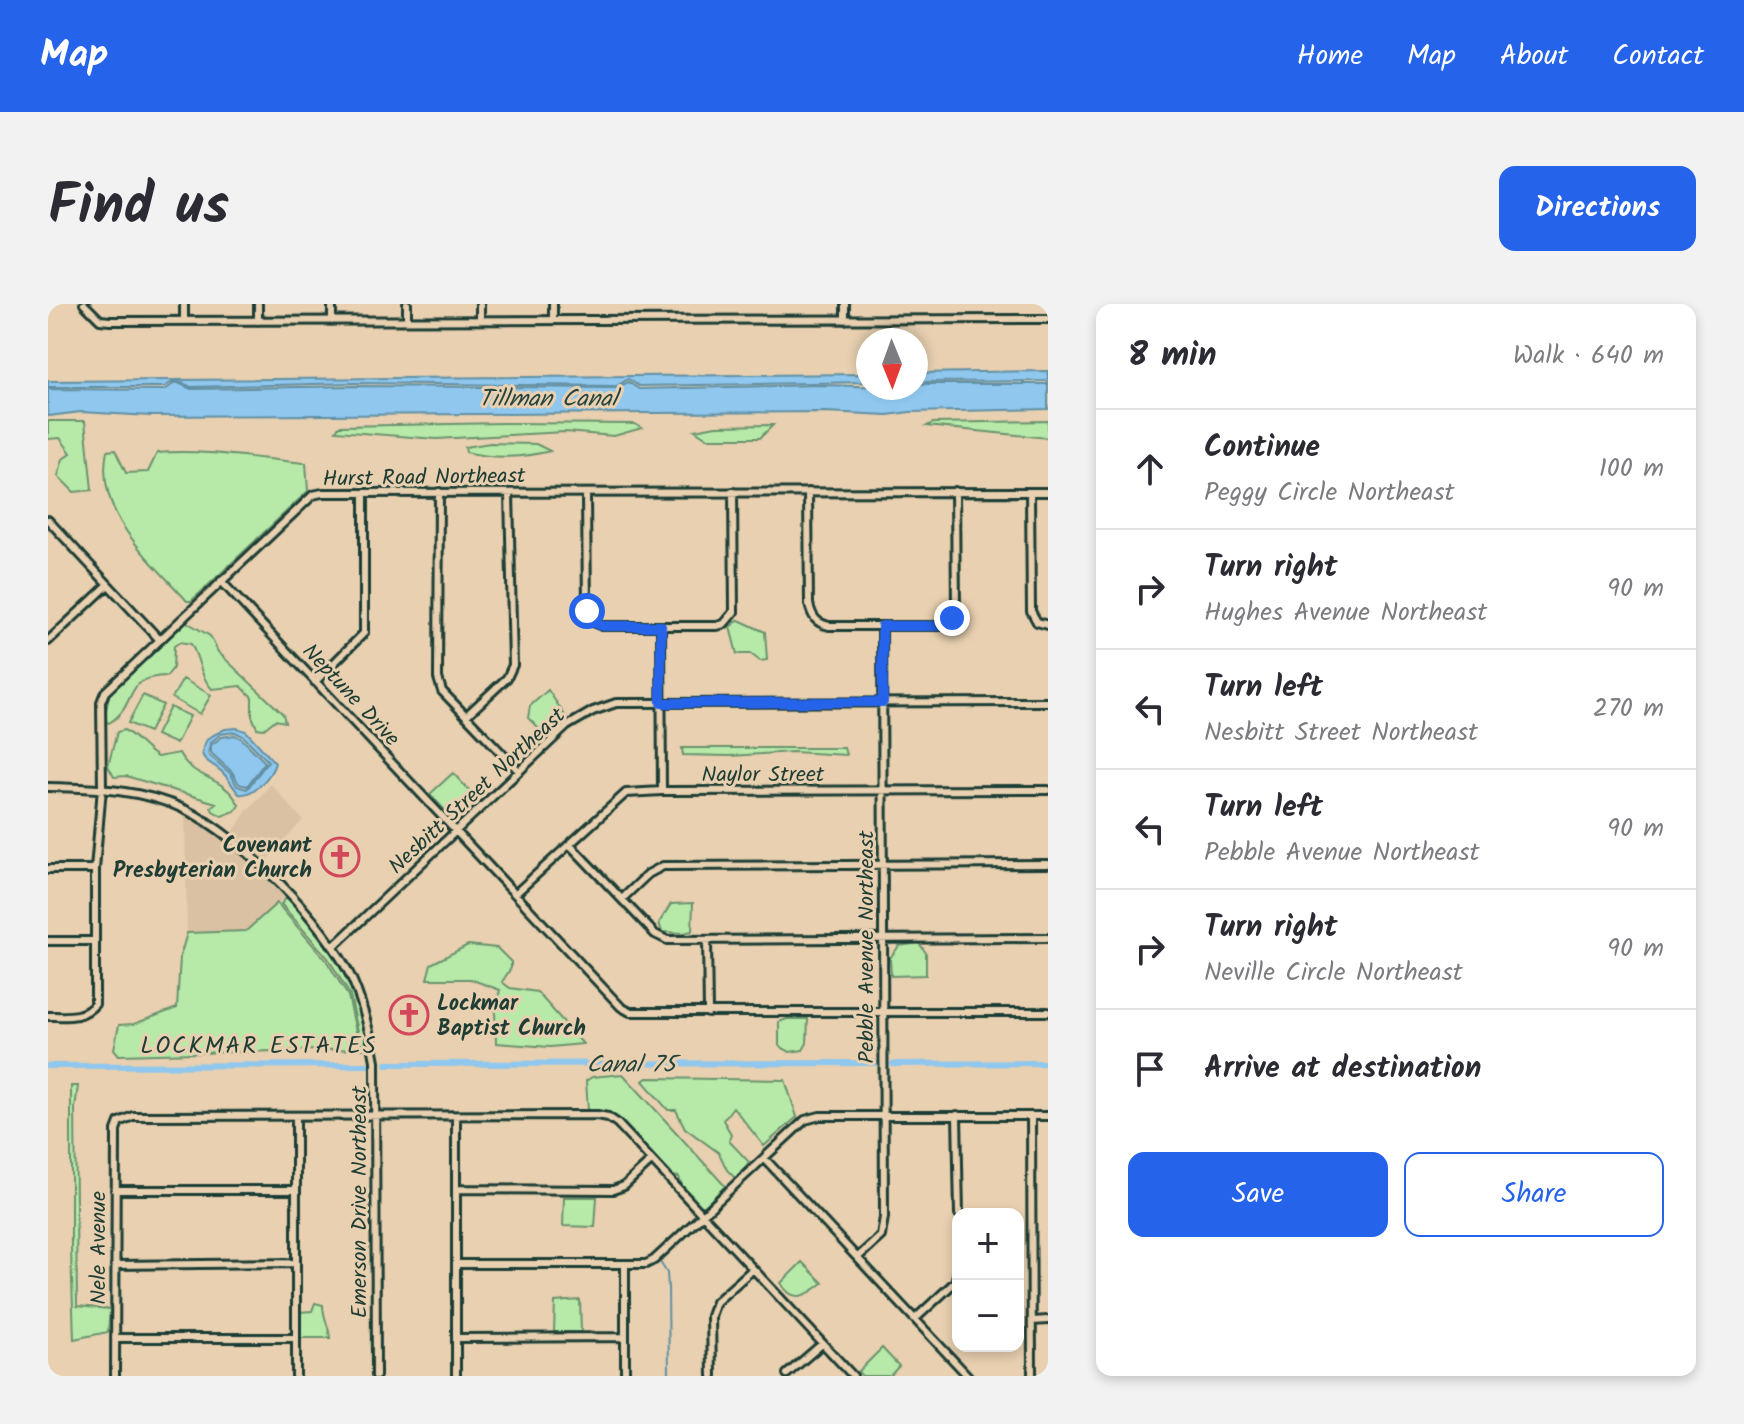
<!DOCTYPE html>
<meta charset="utf-8">
<style>
:root{--surface:#fff;--page:#f2f2f3;--text:#2b2b33;--muted:#7c7c81;--line:#e1e1e2;--accent:#2563eb}
body{margin:0;font-family:Kalam,sans-serif;background:var(--page);color:var(--text)}
.controls{position:absolute;right:24px;bottom:24px;display:grid;overflow:hidden;border-radius:16px;box-shadow:0 4px 12px #0003}
.controls button{width:72px;height:72px;display:grid;place-items:center;padding:0;border:0;border-bottom:2px solid var(--line);background:var(--surface);color:var(--text);font:40px sans-serif}
.compass{position:absolute;left:808px;top:24px;width:72px;height:72px;border-radius:50%;background:var(--surface);box-shadow:0 4px 12px #0003;rotate:179deg}
.stop{position:absolute;width:24px;height:24px;margin:-18px;border:6px solid #2563eb;border-radius:50%;background:#fff}
.stop.end{background:#2563eb;border-color:#fff;box-shadow:0 2px 8px #0008}
.list{margin:0;padding:0;list-style:none}
h2{display:flex;justify-content:space-between;align-items:center;height:104px;margin:0;padding:0 32px;font-size:34px}
h2 small{font-size:26px;font-weight:400;color:var(--muted)}
.list li{display:grid;grid-template-columns:52px 1fr auto;gap:24px;align-items:center;box-sizing:border-box;height:120px;padding:0 32px;border-top:2px solid var(--line)}
.list b{display:block;font-size:30px;white-space:nowrap}
.list p{margin:0;font-size:26px;white-space:nowrap;color:var(--muted)}
.list em{font-size:26px;font-style:normal;color:var(--muted)}
.actions{display:flex;gap:16px;padding:24px 32px}
.actions a{flex:1;padding:18px 0;border:2px solid var(--accent);border-radius:16px;text-align:center;font-size:28px;color:var(--accent)}
.actions .main{background:var(--accent);color:#fff}
.icon{flex:none;width:44px;height:44px;fill:none;stroke:currentColor;stroke-width:2;stroke-linecap:round;stroke-linejoin:round}
.map{position:relative;flex:none;width:1000px;height:1072px;overflow:hidden;border-radius:16px}
header{display:flex;align-items:center;gap:48px;box-sizing:border-box;height:112px;padding:0 40px;background:var(--accent);color:#fff}
header strong{font-size:38px}
nav{display:flex;gap:44px;margin-inline-start:auto;font-size:28px}
.intro{display:flex;align-items:center;justify-content:space-between;box-sizing:border-box;height:192px;padding:0 48px}
h1{margin:0;font-size:56px}
.button{padding:20px 36px;border-radius:16px;background:var(--accent);color:#fff;font-size:28px;font-weight:700}
main{display:flex;gap:48px;padding:0 48px}
aside{flex:1;background:var(--surface);border-radius:16px;box-shadow:0 4px 12px #0003}
.map>svg:first-child{display:block}
.built{fill:#dbc1a3}
.green{fill:#b7e9a8;stroke:#6b936e;stroke-width:2}
.water{fill:#8fc7ee;stroke:#6290a4;stroke-width:2;fill-rule:evenodd}
.lines{fill:none;stroke-linecap:round;stroke-linejoin:round}
.stream{stroke:#6290a4;stroke-width:2}
.canal{stroke:#8fc7ee;stroke-width:6}
.minor-casing{stroke:#1f3d34;stroke-width:12}
.minor{stroke:#e8d0b0;stroke-width:6}
.route{stroke:#2563eb;stroke-width:10}
.labels{text-anchor:middle;stroke-width:6;stroke-linejoin:round;paint-order:stroke}
.street-label{font-size:22px;fill:#1f3d34;stroke:#e8d0b0}
.poi-label{font-size:22px;font-weight:bold;fill:#1f3d34;stroke:#e8d0b0;text-anchor:end}
.water-label{font-size:24px;font-style:italic;fill:#25443d;stroke:#e8d0b0}
.neighbourhood-label{font-size:24px;letter-spacing:2px;fill:#1f3d34;stroke:#e8d0b0}
</style>
<header>
<strong>Map</strong>
<nav><a>Home</a><a>Map</a><a>About</a><a>Contact</a></nav>
</header>
<div class="intro"><h1>Find us</h1><a class="button">Directions</a></div>
<main>
<div class="map">
<svg width="1000" height="1072" viewBox="0 0 1000 1072">
<rect width="100%" height="100%" fill="#e8d0b0"/>
<filter id="ink" filterUnits="userSpaceOnUse"><feTurbulence type="fractalNoise" baseFrequency=".0125" numOctaves="2"/><feDisplacementMap in="SourceGraphic" scale="16" xChannelSelector="R" yChannelSelector="G"/><feConvolveMatrix kernelMatrix="1 2 1 2 8 2 1 2 1" color-interpolation-filters="sRGB"/></filter>
<g filter="url(#ink)">
<path class="built" d="M223,480L255,516L215,560L183,531L198,508Z
M137,511L182,539L237,593L198,627L139,629Z"/>
<path class="green" d="M0,117H37L44,186L26,188L10,172L15,155L23,149L12,134L0,135Z
M1000,117V134L879,122L885,119Z
M457,119L587,120L594,124L566,132L517,128L388,135L288,127L291,122Z
M725,121L712,134H659L647,126L668,122Z
M442,139L488,140L502,147C475,154 444,155 418,148L417,143Z
M67,146L78,169L100,168L109,149C160,145 208,155 258,159L260,187L152,289L143,297H139C101,254 46,210 59,147Z
M691,316L717,328L719,356L712,357L703,350H689L682,323Z
M137,317L162,332L170,348L235,410L237,418L227,416L216,425L209,424L204,412V393L193,382L164,385C152,373 152,355 143,340L132,338L126,342L125,364L119,372C72,373 92,400 61,419L56,416L62,388L71,378Z
M135,375L163,391L152,410L124,394Z
M500,386L518,413L495,429L480,414L482,402Z
M95,391L115,401L101,428L80,419Z
M122,403L142,412L128,440L108,431Z
M76,426C89,433 96,445 109,453L131,449C146,477 175,470 191,501L187,507L174,512L165,507L163,503L168,499L78,472L66,473L60,462L69,428Z
M634,444H796L798,451L745,448L682,452L635,451Z
M405,469L428,494L404,514L382,490Z
M239,593C280,641 312,681 322,745H314L302,691L280,654L233,600Z
M229,599L278,656L300,692L312,745L71,751L66,745L71,721L86,720L129,704L132,653L139,629L198,627Z
M645,599L644,627L636,629L614,628L611,619L623,600Z
M871,639L878,649V671L843,672L842,654L851,642Z
M420,641L449,644L463,658V664L454,678L462,684L489,688L535,740L502,743L448,739L447,706L452,686L422,675H379L383,660Z
M739,715H760L759,739L755,746L742,748L731,742V718Z
M575,770L677,882L657,902H652L636,887L631,873L625,872C600,847 576,811 540,806L538,777L544,773Z
M599,774L737,776L749,813L716,842L685,803L675,816L683,830L681,837L701,858L688,875L679,866L671,849L637,824L628,806H620L595,777Z
M23,782H30L27,804L29,1002L62,1005L60,1028L26,1035L23,945Z
M516,893H549L547,923L515,922Z
M754,958L775,979C760,991 745,1001 733,979Z
M532,996L533,1028H506L507,998Z
M267,999L275,1001C275,1014 281,1021 282,1034H251V1008L264,1007Z
M834,1044L851,1062L842,1072H814L810,1068Z"/>
<path class="water" d="M1000,67V77L868,78V69Z
M820,70V78L591,82L580,75L569,82L306,79L143,83L128,76L116,83H0V77Z
M128,78L143,85L306,82L569,84L580,78L591,85L776,81L868,84V80H1000V105L862,108L840,111L776,108L103,112L33,108L0,112V85L117,86Z
M189,424L198,427L227,459C223,473 205,492 191,490C185,483 181,475 175,469C163,456 145,458 160,434L177,425ZM187,428L195,432L220,457L199,485L189,482L183,470L160,450L162,439L173,430Z
M187,431L194,435L217,458L199,482L191,480L184,468L163,449V441L174,433Z"/>
<g class="lines">
<path class="stream" d="M612,958L619,969L620,984L621,1072"/>
<path class="canal" d="M339,760L827,759
M845,760L1000,759
M0,762L321,761"/>
<g class="minor-casing">
<path id="minor" d="M36,0L52,16L62,17L1000,15
M136,0V17
M210,0V17
M284,0V17
M359,0V16
M432,0V15
M797,0V16
M505,16V0
M391,188L390,374L394,387L470,466
M760,188L761,300C764,313 768,319 781,322H892L904,314L908,305L907,187
M982,188L983,307L989,318L1000,321
M538,189L539,307L545,318L554,322H669L676,320L686,308L685,188
M0,216L110,334
M173,277L573,703L582,708H1000
M613,322L614,487
M0,337L60,281
M267,378L316,329V189
M418,412L459,374L465,361L461,189
M0,483C47,484 95,485 138,506C194,533 278,619 304,675C316,702 322,729 327,757L328,1072
M522,541L607,630L619,636L1000,634
M0,565H47
M468,589L578,489L614,487L1000,486
M574,595L600,570L615,562L1000,560
M659,636L660,709
M0,637H46
M285,643L519,422L545,407L568,399L1000,398
M0,712C17,712 35,715 47,700V565L54,484L53,398L57,388L265,191L274,189L1000,188
M909,811L911,910
M408,812V1072
M983,812L984,1072
M716,854L920,1072
M408,885L565,886L576,882L603,857
M67,886H248
M810,953L833,932L836,913L834,322
M408,960H598L606,956L757,816L772,812H1000
M577,960V1072
M67,961L248,959
M867,1015L907,978L910,967
M984,1017L1000,1016
M67,1034H248
M408,1034L577,1033
M739,1070L774,1040
M67,1072L68,826L71,818L85,812L549,811L560,813L569,819L805,1072
M248,1072V813
M664,1072L663,1012L668,998L705,965"/>
</g>
<use href="#minor" class="minor"/>
</g>
</g>
<g class="lines" filter="url(#ink)">
<path class="route" d="M539,307L545,318L554,322H613V399L835,398L834,322H892L904,314"/>
</g>
<defs>
<g id="church-ring" transform="scale(2)"><circle r="9.5" fill="#e8d0b0" stroke="#d1495b" stroke-width="1.5"/><path d="M-1.2-6h2.4v3.5h3.3v2.4h-3.3V6h-2.4V-.1h-3.3v-2.4h3.3Z" fill="#d1495b"/></g>
</defs>
<g fill-rule="evenodd">
<use href="#church-ring" x="292" y="553"/>
<use href="#church-ring" x="361" y="711"/>
</g>
<g class="labels">
<g class="street-label">
<text transform="translate(376 172) rotate(-1)" y="8">Hurst Road Northeast</text>
<text transform="translate(304 390) rotate(47)" y="8">Neptune Drive</text>
<text x="715" y="477">Naylor Street</text>
<text transform="translate(428 486) rotate(-43)" y="8">Nesbitt Street Northeast</text>
<text transform="translate(817 643) rotate(-90)" y="8">Pebble Avenue Northeast</text>
<text transform="translate(310 898) rotate(-90)" y="8">Emerson Drive Northeast</text>
<text transform="translate(49 944) rotate(-90)" y="8">Nele Avenue</text>
</g>
<g class="poi-label">
<text x="264" y="548">Covenant<tspan x="264" dy="25">Presbyterian Church</tspan></text>
<text x="389" y="706" text-anchor="start">Lockmar<tspan x="389" dy="25">Baptist Church</tspan></text>
</g>
<g class="water-label">
<text x="500" y="102">Tillman Canal</text>
<text x="583" y="768">Canal 75</text>
</g>
<g class="neighbourhood-label">
<text x="211" y="749">LOCKMAR ESTATES</text>
</g>
</g>
</svg>
<div class="controls">
<button>+</button>
<button>−</button>
</div>
<svg class="compass" viewBox="-18 -18 36 36"><path d="M0-13l5 13h-10z" fill="#e53935"/><path d="M0 13l5-13h-10z" fill="#7c7c81"/></svg>
<div class="stop" style="left:539px;top:307px"></div>
<div class="stop end" style="left:904px;top:314px"></div>
</div>
<aside>
<h2>8 min<small>Walk · 640 m</small></h2>
<ul class="list">
<li><svg class="icon" aria-label="ahead" viewBox="0 0 24 24"><path d="M12 20V5M6 11l6-6 6 6"/></svg><div><b>Continue</b><p>Peggy Circle Northeast</p></div><em>100 m</em></li>
<li><svg class="icon" aria-label="right" viewBox="0 0 24 24"><path d="M7 20v-9h11M14 6l5 5-5 5"/></svg><div><b>Turn right</b><p>Hughes Avenue Northeast</p></div><em>90 m</em></li>
<li><svg class="icon" aria-label="left" viewBox="0 0 24 24"><path d="M17 20v-9H6M10 6l-5 5 5 5"/></svg><div><b>Turn left</b><p>Nesbitt Street Northeast</p></div><em>270 m</em></li>
<li><svg class="icon" aria-label="left" viewBox="0 0 24 24"><path d="M17 20v-9H6M10 6l-5 5 5 5"/></svg><div><b>Turn left</b><p>Pebble Avenue Northeast</p></div><em>90 m</em></li>
<li><svg class="icon" aria-label="right" viewBox="0 0 24 24"><path d="M7 20v-9h11M14 6l5 5-5 5"/></svg><div><b>Turn right</b><p>Neville Circle Northeast</p></div><em>90 m</em></li>
<li><svg class="icon" aria-label="arrive" viewBox="0 0 24 24"><path d="M6 21V4h12l-3 4 3 4H6"/></svg><div><b>Arrive at destination</b></div></li>
</ul>
<div class="actions"><a class="main">Save</a><a>Share</a></div>
</aside>
</main>
